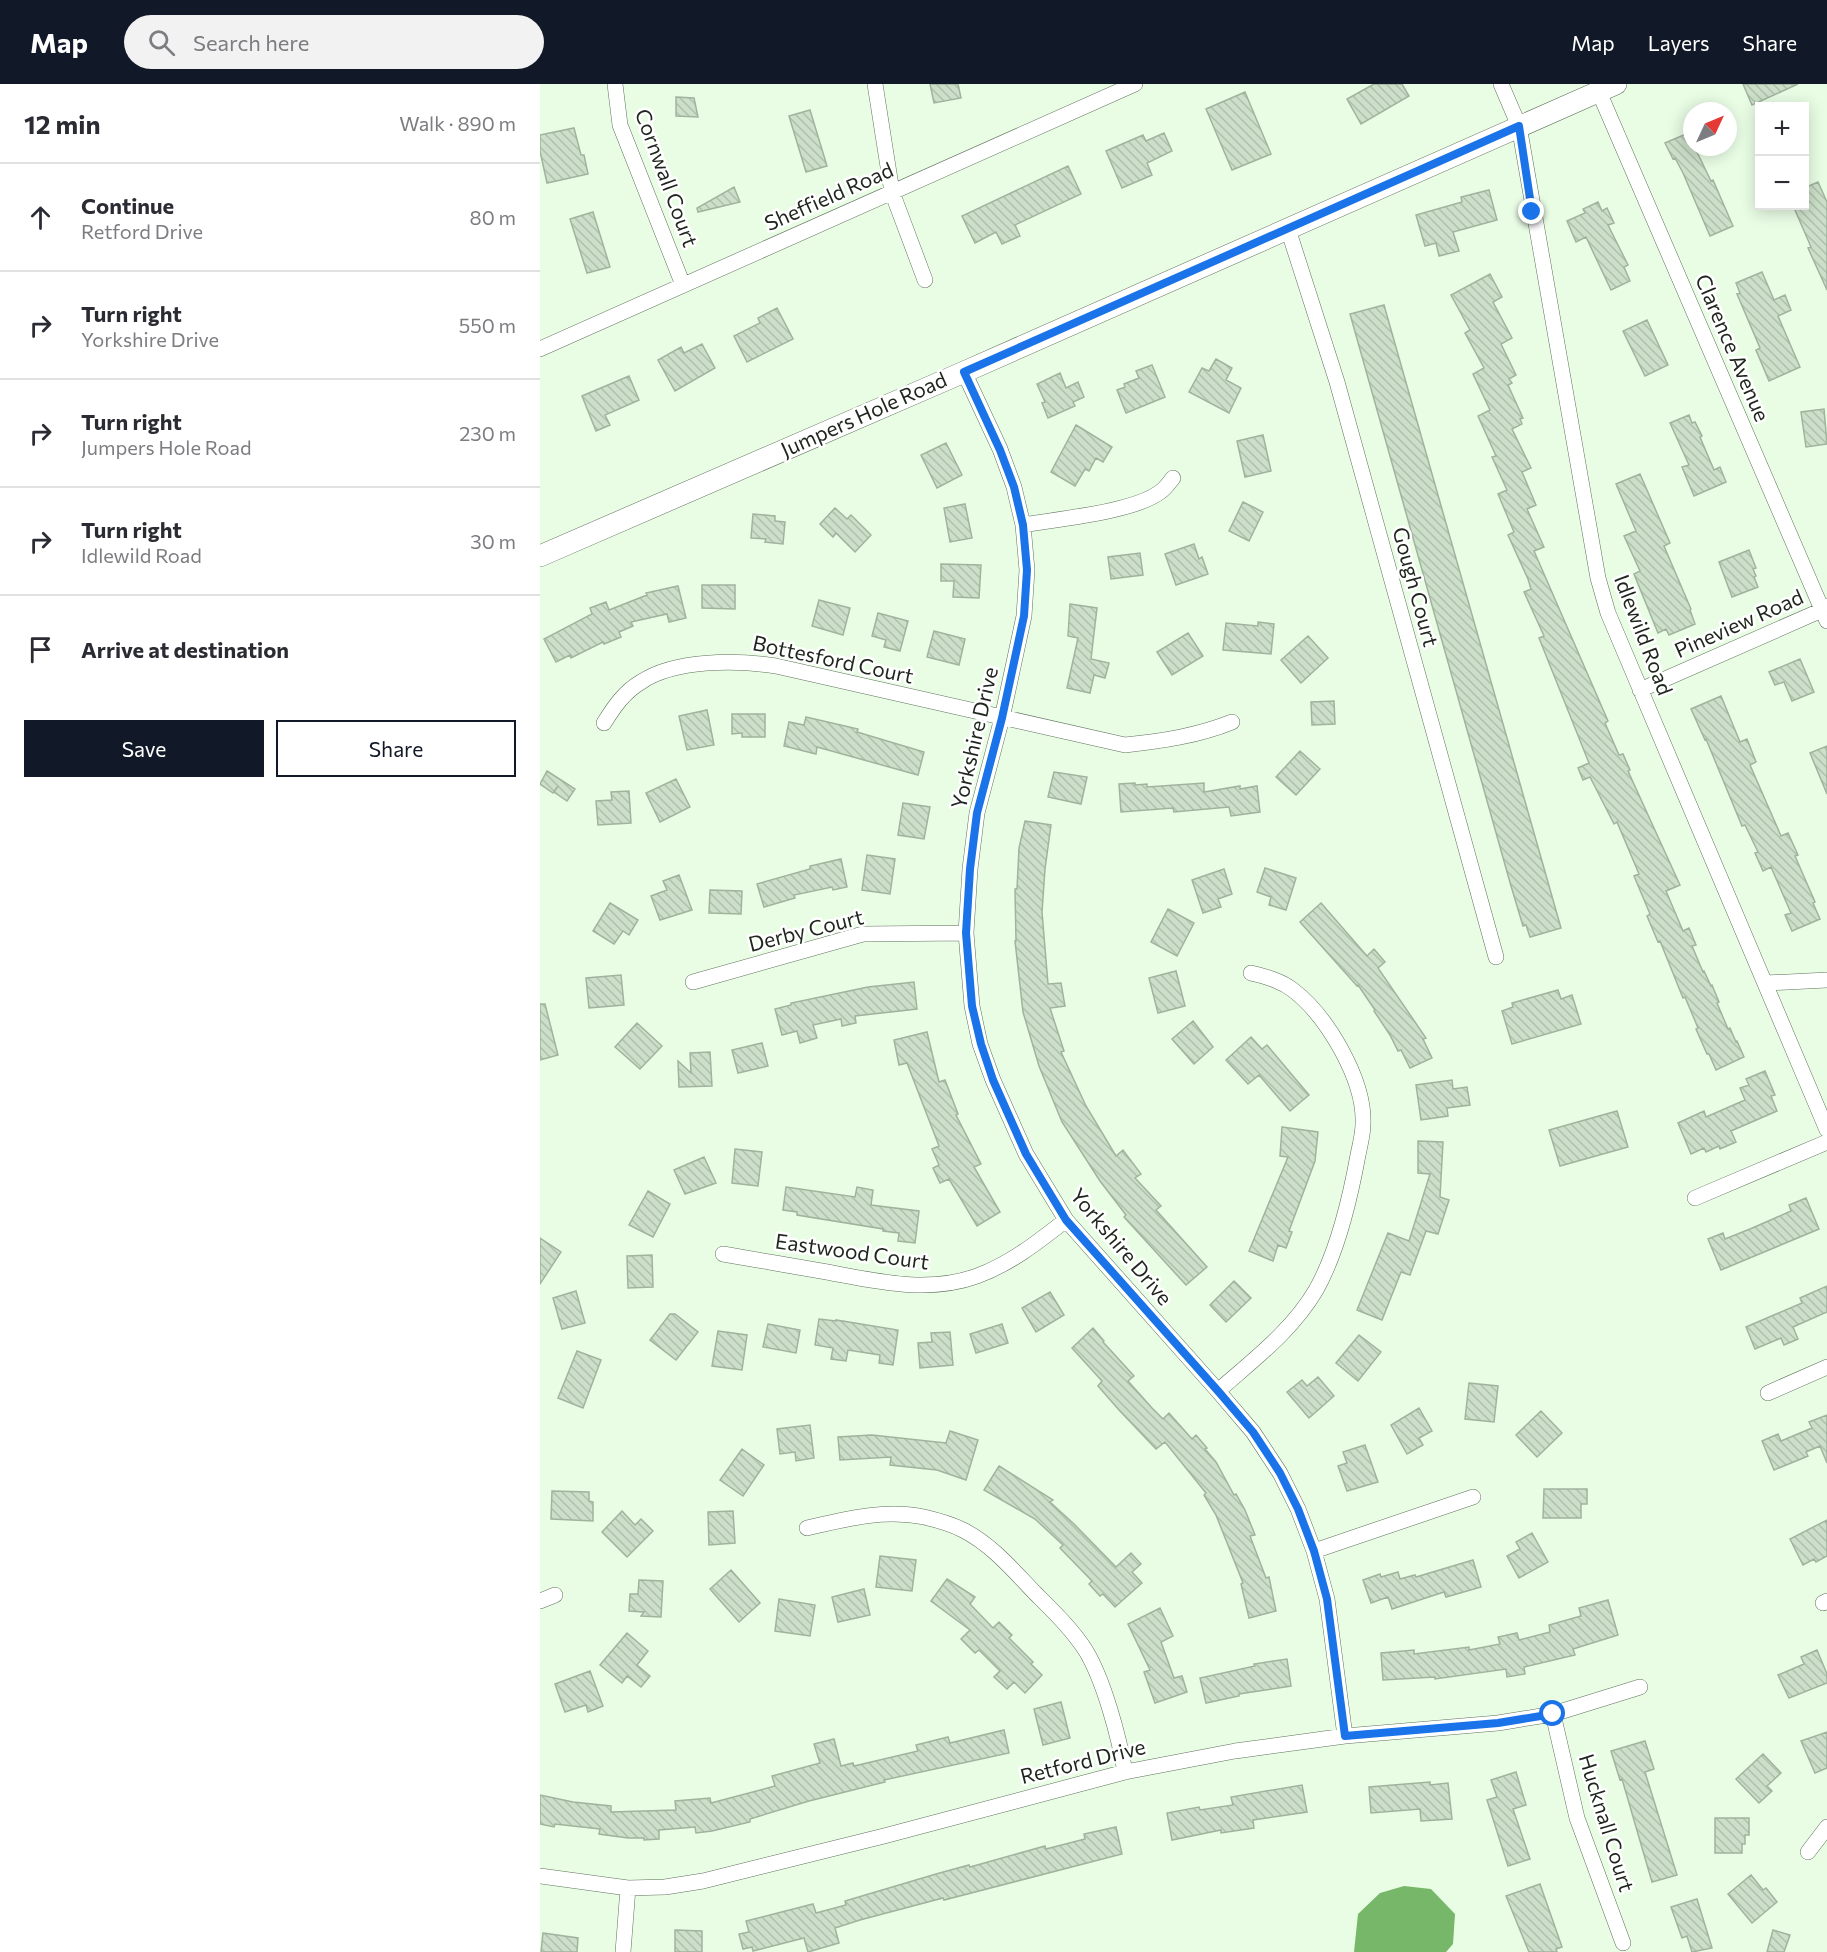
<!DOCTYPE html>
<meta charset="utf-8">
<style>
:root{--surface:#fff;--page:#f2f2f3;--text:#2b2b33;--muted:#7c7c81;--line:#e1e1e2;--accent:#111827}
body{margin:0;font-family:Commissioner,sans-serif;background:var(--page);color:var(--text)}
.controls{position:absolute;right:18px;top:18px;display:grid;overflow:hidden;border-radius:0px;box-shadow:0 3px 15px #0003}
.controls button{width:54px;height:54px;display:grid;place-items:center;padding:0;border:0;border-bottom:2px solid var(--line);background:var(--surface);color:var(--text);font:30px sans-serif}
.compass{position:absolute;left:1143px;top:18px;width:54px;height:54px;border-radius:50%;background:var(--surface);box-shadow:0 3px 15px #0003;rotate:46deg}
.stop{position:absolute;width:18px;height:18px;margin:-14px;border:4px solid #1a73e8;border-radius:50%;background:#fff}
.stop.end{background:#1a73e8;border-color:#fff;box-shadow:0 2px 6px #0008}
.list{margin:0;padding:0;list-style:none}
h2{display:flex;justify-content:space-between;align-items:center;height:78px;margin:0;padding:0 24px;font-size:26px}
h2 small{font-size:20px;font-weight:400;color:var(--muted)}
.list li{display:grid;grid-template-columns:39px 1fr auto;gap:18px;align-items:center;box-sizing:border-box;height:108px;padding:0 24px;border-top:2px solid var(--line)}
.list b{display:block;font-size:22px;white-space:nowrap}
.list p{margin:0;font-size:20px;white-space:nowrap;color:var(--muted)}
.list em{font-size:20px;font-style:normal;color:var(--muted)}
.actions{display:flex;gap:12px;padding:18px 24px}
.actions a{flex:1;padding:14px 0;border:2px solid var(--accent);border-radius:0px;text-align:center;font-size:21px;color:var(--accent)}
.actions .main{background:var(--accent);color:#fff}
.icon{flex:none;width:33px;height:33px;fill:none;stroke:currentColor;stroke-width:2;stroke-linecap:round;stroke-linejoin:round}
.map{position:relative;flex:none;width:1287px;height:1868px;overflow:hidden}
header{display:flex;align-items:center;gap:36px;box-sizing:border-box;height:84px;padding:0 30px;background:var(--accent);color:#fff}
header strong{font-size:28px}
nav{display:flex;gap:33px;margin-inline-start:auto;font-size:21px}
.search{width:420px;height:54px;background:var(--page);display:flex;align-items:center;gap:15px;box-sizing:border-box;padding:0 21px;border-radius:33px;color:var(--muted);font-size:22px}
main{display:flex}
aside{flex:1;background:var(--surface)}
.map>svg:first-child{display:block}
.water{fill:#76b769}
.building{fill:url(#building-back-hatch);stroke:#a0b39d;stroke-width:1.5}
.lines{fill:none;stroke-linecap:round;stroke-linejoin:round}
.street-casing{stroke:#60715d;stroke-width:16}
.secondary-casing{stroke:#60715d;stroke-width:22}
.street{stroke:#fff;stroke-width:15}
.secondary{stroke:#fff;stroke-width:21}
.route{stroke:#1a73e8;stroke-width:8}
.labels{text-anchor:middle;stroke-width:5;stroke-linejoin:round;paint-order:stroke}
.street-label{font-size:21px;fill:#1e251c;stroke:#fff}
</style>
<header>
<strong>Map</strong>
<div class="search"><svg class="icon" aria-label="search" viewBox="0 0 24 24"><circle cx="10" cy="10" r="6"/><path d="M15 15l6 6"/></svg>Search here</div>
<nav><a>Map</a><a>Layers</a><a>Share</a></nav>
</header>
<main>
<aside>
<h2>12 min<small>Walk · 890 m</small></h2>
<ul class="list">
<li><svg class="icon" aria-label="ahead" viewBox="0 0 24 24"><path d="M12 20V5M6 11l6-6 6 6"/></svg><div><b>Continue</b><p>Retford Drive</p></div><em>80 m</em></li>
<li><svg class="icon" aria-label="right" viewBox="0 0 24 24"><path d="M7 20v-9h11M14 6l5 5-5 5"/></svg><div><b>Turn right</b><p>Yorkshire Drive</p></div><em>550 m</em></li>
<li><svg class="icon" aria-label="right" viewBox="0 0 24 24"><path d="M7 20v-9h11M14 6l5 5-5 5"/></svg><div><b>Turn right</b><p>Jumpers Hole Road</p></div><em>230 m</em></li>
<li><svg class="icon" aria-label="right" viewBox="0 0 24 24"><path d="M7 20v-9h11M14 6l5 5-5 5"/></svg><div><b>Turn right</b><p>Idlewild Road</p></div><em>30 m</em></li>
<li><svg class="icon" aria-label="arrive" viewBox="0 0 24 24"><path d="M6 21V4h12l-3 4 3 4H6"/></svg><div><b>Arrive at destination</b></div></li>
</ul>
<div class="actions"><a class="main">Save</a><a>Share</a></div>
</aside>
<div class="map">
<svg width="1287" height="1868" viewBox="0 0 1287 1868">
<defs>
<pattern id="building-back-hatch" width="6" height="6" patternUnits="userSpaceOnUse" patternTransform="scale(1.5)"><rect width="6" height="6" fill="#cce0c9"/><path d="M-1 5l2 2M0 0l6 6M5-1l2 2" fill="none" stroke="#afc0ac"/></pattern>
</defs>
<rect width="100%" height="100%" fill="#e9fde5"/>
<path class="water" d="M864,1802L891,1805L915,1830L913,1860L906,1868H814L818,1830L840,1809Z"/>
<path class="building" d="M390,0H418L421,14L394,19Z
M834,0H862L869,12L821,40L807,15Z
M1203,0H1258L1212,21Z
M705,8L731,70L692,86L666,25Z
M136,13L154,14L158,33L136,32Z
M270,26L287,82L266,88L249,32Z
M34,44L41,71H44L48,90L7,99L0,67V51Z
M624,49L632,67L607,79L612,91L582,104L566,67L603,51L606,57Z
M1146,50L1153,65L1155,64L1171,97L1173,96L1193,142L1170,152L1143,89L1135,74L1133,75L1125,59Z
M528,82L541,110L475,141L480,152L462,160L456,148L435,159L422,132Z
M1278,98L1287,118V206L1268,164L1271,163L1255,126L1257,125L1255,122H1264V104Z
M194,103L200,118L158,128L157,124Z
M949,106L957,136L913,148L919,167L899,172L896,159L885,162L876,131L922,118L921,113Z
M1058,118L1062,127L1067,124L1074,139L1068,141L1088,181L1084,183L1090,197L1071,206L1046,153L1036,158L1027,137L1045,129L1043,125Z
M53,128L70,183L47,189L30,135Z
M1222,188L1234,216L1245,211L1251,226L1238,232L1260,283L1229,297L1216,266L1220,264L1197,210L1200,209L1196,199Z
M950,190L962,213L953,218L972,254L961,260L976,291L969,295L972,299L968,301L983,334L980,335L982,340L972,345L991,384L982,388L996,421L987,425L1004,463L994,467L1068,637L1065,639L1079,671L1083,670L1090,686L1088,687L1140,801L1126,807L1143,847L1149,844L1156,861L1152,862L1163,888L1164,887L1171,902L1172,901L1179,918L1177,919L1188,945L1190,944L1196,958L1197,957L1204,973L1176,986L1169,970H1167L1156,945L1158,944L1145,913L1143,914L1120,857L1118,858L1107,832L1110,830L1094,792L1099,790L1077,738L1074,740L1050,693L1043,696L1038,684L1049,679L999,554L1004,552L984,508L991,505L988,495L968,451L974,448L958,410L967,406L952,373L956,372L938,332L950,326L933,290L944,284L925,249L930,246L911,211Z
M844,221L1021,844L990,853L986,841L983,842L971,802L810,230Z
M237,224L253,255L207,278L194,252L220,239L218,234Z
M1107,236L1128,281L1105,292L1083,247Z
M162,260L175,284L135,307L118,276L141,263L144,269Z
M676,275L692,284L686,296L701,304L689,329L649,308L662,284L669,287Z
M612,281L625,313L586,329L577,306L585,303L584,300L599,294L596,287Z
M520,289L526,304L538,298L544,313L533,318L535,322L508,334L502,319L505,318L497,300Z
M89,292L99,316L65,331L70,341L56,347L42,312Z
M1284,325L1287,360L1266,363L1261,328Z
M1149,331L1152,339L1155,338L1162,352L1160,353L1174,386L1180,383L1186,398L1154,412L1142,383L1149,381L1130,339Z
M536,341L572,363L563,378L556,374L549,387L545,385L535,402L511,388Z
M723,351L731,387L705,393L697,357Z
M406,359L422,391L397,404L381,371Z
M1100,390L1130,459L1124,462L1151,525L1150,526L1155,540L1129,551L1126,545L1118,549L1094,490L1100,487L1084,452L1096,447L1076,400Z
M703,418L723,428L709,457L689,447Z
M425,420L432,454L410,458L404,424Z
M295,424L307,435L311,431L331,451L315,468L296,449L293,453L280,440Z
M213,430L235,432V437L245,438L243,460L225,458L226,455L211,454Z
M654,460L659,475L662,473L668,490L636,501L625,470Z
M1209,466L1216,484L1213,485L1216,492L1214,493L1218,503L1192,513L1179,478Z
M600,469L603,491L571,495L568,473Z
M401,480L441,481L439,514L413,513L414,497H401Z
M162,501H195V525L162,524Z
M138,502L146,534L129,538L127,530L91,538L93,542L79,548L81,553L64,560L63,558L31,574L30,571L16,578L4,555L52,530L50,524L66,518L69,526L107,511L106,509Z
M279,516L310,524L303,551L272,542Z
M530,520L557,524L551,575L569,579L565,594L554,591L550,609L527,604L538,554L528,552Z
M338,529L368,537L360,567L344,563L346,556L332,552Z
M718,538L734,540L731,570L683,566L686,539L718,542Z
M394,547L425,555L419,581L387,573Z
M648,549L663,572L632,591L617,568Z
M768,552L788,574L761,599L741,576Z
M1260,575L1274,608L1252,617L1244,598L1235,601L1229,588Z
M1181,612L1200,658L1207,655L1216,678L1210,681L1241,752L1248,749L1258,771L1255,772L1275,818L1273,819L1280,835L1252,847L1245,831L1251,829L1231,783L1223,787L1215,769L1218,768L1205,741L1202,742L1166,655L1165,656L1151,625Z
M794,617L795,640L772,641L771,618Z
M167,626L174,661L147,666L139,632Z
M192,630H225V653H202V649L192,650Z
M266,633L318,645L317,648L384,668L378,691L277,663L276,670L244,662L249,638L264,641Z
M1287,662V710L1270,669Z
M760,667L780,685L756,711L736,693Z
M7,687L35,705L27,717L14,708L18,702L13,709L0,700Z
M514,688L547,693L541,720L508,713Z
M136,695L150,723L120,738L106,709Z
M595,699V701L607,700V703L664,699V708L700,702V705L717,702L720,728L691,732L689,723L634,728L633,724L581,728L579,700Z
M89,707L91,739L58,741L56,717L72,716L71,708Z
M363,719L390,723L384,755L358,751Z
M485,737L511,741L505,785L502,828L508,900L521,899L525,922L510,924L524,967L521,968L546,1022L576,1072L583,1066L601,1090L595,1094L621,1122L616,1126L667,1183L646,1201L584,1133L586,1131L560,1097L522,1038L499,982L483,928L475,857H476L475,805H477L479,764Z
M327,771L355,775L350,810L322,806Z
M301,775L307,803L293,806L292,803L254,811L255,814L224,823L217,800L270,785V782Z
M725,784L756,794L746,826L729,821L731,813L717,808Z
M684,785L692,810L678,815L681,823L663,829L652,796Z
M139,791L152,826L120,836L111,812L127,806L123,797Z
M170,806L202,807L201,830L169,829Z
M70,819L98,836L89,851L83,847L74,860L53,847Z
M781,819L827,872L834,865L845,878L838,884L886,954L883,955L892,974L870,984L861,966L858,967L850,951L834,927L835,926L818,901L817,902L760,838Z
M628,825L654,839L637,872L611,858Z
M636,887L645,922L618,929L609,894Z
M81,891L84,921L49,924L46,894Z
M374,898L377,925L315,932L316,939L302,942L301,935L273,941L277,954L260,959L257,947L242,951L235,925L251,921V919L328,903Z
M1018,906L1021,915L1032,911L1041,940L972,960L962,927L973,923L972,919Z
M0,920H5L18,971L0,976Z
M653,937L673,963L654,980L632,955Z
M97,939L122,962L100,985L75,963Z
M387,948L399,998L405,996L418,1030L416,1031L441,1080L434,1083L460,1128L437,1142L409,1095L400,1099L393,1084L399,1081L392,1065L399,1062L367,979L359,981L354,956Z
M711,953L722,965L727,961L769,1011L750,1027L719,991L708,1000L686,976Z
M222,959L228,982L198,989L192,966Z
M170,968L172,1002L139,1003L138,977L151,989L150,969Z
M1225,987L1235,1011L1231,1012L1237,1027L1191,1047L1196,1058L1180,1065L1179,1062L1166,1068L1164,1064L1151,1070L1138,1039L1164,1027L1166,1033L1205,1016L1200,1004L1209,1001L1206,995Z
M912,996L913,1005L927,1003L930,1021L907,1024L908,1032L881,1036L876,1001Z
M1077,1027L1088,1063L1020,1082L1009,1046Z
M742,1043L778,1048L775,1077L749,1147L752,1148L746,1164L738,1161L733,1177L709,1167L748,1073L740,1072Z
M878,1057L903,1058L900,1113L909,1116L898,1150L886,1147L870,1191L861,1188L842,1236L817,1226L848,1149L869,1157L890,1090L878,1089Z
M195,1065L222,1068L218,1102L192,1099Z
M164,1073L176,1099L145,1110L134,1086Z
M246,1103L315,1113L317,1103L333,1106L331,1121L379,1127L375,1159L358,1157L359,1149L343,1147V1145L257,1131V1128L243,1126Z
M108,1107L130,1120L113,1153L89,1141Z
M1266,1114L1279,1145L1181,1186L1168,1155L1183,1149L1185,1155L1210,1145L1251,1127L1249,1121Z
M0,1154L21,1168L0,1200Z
M112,1171L113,1203L88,1204L87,1172Z
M694,1197L711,1214L686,1238L670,1221Z
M1287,1202V1228L1253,1243L1258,1255L1244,1261L1241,1254L1215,1265L1206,1243L1262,1219L1260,1214Z
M36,1207L45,1239L22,1245L13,1214Z
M510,1208L524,1231L496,1248L482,1224Z
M130,1230H135L158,1248L136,1276L110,1256Z
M279,1235L296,1237V1236L358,1246L353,1281L339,1279L340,1271L308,1266L306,1277L291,1275L293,1264L275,1261Z
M228,1240L260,1246L256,1269L223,1263Z
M462,1240L468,1259L436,1269L430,1250Z
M553,1244L564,1257L563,1258L594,1292L588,1297L612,1324L623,1335L629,1329L652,1355L656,1351L667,1364L665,1365L676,1378L694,1411L696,1410L705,1426L715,1451L710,1452L726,1494L729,1493L736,1527L709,1534L701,1500L703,1499L676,1431L664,1411L666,1409L625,1358L616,1365L579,1326L558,1302L562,1297L532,1264Z
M178,1247L207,1251L202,1286L172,1282Z
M410,1248L413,1281L380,1284L378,1259L392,1258L391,1249Z
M819,1251L841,1268L818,1297L796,1279Z
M37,1267L61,1276L43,1324L18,1314Z
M778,1293L794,1312L769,1334L747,1308L762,1296L767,1302Z
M929,1299L958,1302L954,1338L925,1335Z
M879,1324L892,1347L879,1354L883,1361L867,1370L851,1341Z
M1001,1327L1022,1349L997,1373L976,1351Z
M1287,1331V1379L1280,1362L1266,1368L1268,1372L1234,1386L1222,1357L1238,1350L1241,1357L1272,1344L1269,1338Z
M270,1341L274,1374L256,1377L255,1368L240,1370L237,1345Z
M410,1347L438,1356L426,1396L397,1386L350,1381L351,1373L300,1376L298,1353L332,1351L406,1359Z
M825,1361L838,1398L807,1407L798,1382L807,1379L803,1368Z
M202,1365L224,1381L203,1412L180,1396Z
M459,1382L513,1416L510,1418L534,1440L576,1483L591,1469L601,1480L592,1488L602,1499L575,1523L563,1510L560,1512L549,1500L552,1497L520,1464L523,1461L495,1435L444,1406Z
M1004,1405H1047V1420H1041V1434H1003Z
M12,1407L49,1408V1417L53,1418V1437L11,1435Z
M82,1427L95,1441L101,1435L113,1447L87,1473L62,1448Z
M193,1427L195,1459L169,1461L168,1428Z
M1287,1436V1472L1276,1478L1274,1475L1263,1481L1250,1455Z
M992,1449L1008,1478L979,1494L967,1472L980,1465L976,1458Z
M340,1472L376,1476L372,1507L336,1503Z
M933,1476L941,1503L906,1513L904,1508L852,1525L848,1513L831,1519L823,1496L840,1490L841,1493L858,1488L860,1495L875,1491L876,1493Z
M191,1486L220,1519L199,1538L170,1505Z
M407,1495L435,1513L430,1520L453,1544L459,1538L472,1551L469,1554L493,1578L491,1580L502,1591L485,1609L474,1598L467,1605L454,1593L460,1587L439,1566L435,1569L421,1555L430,1546L391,1517Z
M99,1496L123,1497L121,1533L101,1532L104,1528L89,1527L90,1510H98Z
M324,1505L330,1531L298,1538L292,1513Z
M239,1515L275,1521L270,1552L235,1547Z
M1068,1516L1078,1551L1033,1565L1035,1571L984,1583L985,1590L967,1593L966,1585L895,1595V1593L843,1596L841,1569L874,1566V1570L929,1563V1566L960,1560L958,1553L977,1549L979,1556L1010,1548L1009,1541L1041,1532L1039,1524Z
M620,1524L633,1552L621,1558L634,1594L642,1592L647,1608L615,1619L604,1588L610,1586L588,1540Z
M87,1549L108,1567L97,1581L110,1592L101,1603L87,1592L82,1599L60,1581Z
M1277,1566L1287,1590V1599L1249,1614L1238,1591L1264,1580L1261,1573Z
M747,1575L751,1602L699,1610V1612L666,1619L660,1594L715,1582L714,1580Z
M50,1587L63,1622L48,1628L46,1621L25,1628L15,1600Z
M521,1618L530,1654L503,1661L494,1625Z
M464,1646L469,1669L344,1696L345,1698L269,1717L210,1735V1738L172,1747L156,1749L155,1743L119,1746V1755L104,1756V1754H88L59,1750L60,1745L15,1740L14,1743L0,1740V1711L33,1718L71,1722V1728L136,1726L135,1717L170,1714L171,1719L235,1702L232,1692L280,1679L274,1660L294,1655L301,1682L313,1679L314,1682L378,1667L376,1661L408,1653L410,1659Z
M1287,1648V1684L1275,1689L1261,1657Z
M1105,1657L1114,1685L1105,1688L1137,1791L1112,1798L1082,1695L1080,1696L1071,1667Z
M1223,1670L1241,1689L1227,1702L1232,1707L1219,1719L1196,1695Z
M976,1688L986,1721L973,1725L990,1775L968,1782L947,1716L957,1713L951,1696Z
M890,1698V1701L908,1699L912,1735L881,1737L880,1725L831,1729L829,1703Z
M762,1701L767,1728L713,1736L714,1744L681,1749V1746L632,1756L627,1729L659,1723L660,1726L693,1721L691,1713Z
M1175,1734H1209V1751H1205V1760H1202V1769H1175Z
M576,1743L582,1770L404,1816L403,1814L320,1836L295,1844L299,1859L268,1868L264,1854L213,1867L212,1863L203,1865L199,1850L209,1848L206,1837L273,1820L276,1829L306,1821L305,1817L396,1790L429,1781L430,1783L505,1762L506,1765L545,1755L544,1750Z
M1211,1791L1223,1806L1226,1804L1237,1818L1212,1839L1188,1810Z
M1000,1800L1022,1863L1016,1865L1017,1868H989L966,1812Z
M1157,1815L1172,1864L1152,1868L1147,1852L1142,1854L1131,1823Z
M135,1846L162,1847V1868H135Z
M1233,1846L1250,1851L1244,1868H1227Z
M3,1849L38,1854L37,1868H1Z"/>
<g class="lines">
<g class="street-casing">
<path id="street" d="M75,0L80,41L143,201
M335,0L352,108L385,196
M961,0L979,42L1058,494L1068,529L1287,1046
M1059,8L1287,537
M748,145L797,298L956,873
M0,265L595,0
M424,288L460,365L474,403L483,441L487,486L484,532L462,634L437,729L430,785L426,849L432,922L440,960L453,996L486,1070L526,1136L678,1307L713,1348L740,1389L758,1425L774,1467L787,1515L805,1652
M483,441C517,435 594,428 620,408C625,405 629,399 633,394
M1100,606L1282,526L1287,522
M64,639C74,623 84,608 101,598C135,575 197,576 236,582L585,661C622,657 657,652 692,638
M153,898L323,850L426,849
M1226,899L1287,896
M1155,1114L1287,1058
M183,1170C218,1176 252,1182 287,1188C336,1197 388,1210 437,1192C470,1180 498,1158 526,1136
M678,1307C713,1276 752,1247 776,1206C798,1167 810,1115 818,1071C820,1061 823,1050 823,1040C825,996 787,932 753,906C740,896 726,893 711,889
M1228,1309L1287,1283
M267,1444C306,1435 344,1425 384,1433C397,1436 411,1440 423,1446C451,1460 473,1486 495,1509C513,1527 532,1545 546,1567C564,1597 579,1653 585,1688
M774,1467L933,1413
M0,1517L15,1511
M1283,1519L1287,1517
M1013,1630L1037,1734L1083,1859
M1268,1768L1287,1743
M0,1792L88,1804L125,1803L163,1797L344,1752L585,1688L695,1667L805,1652L958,1639L1013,1630L1100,1603
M83,1868L88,1804"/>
</g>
<g class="secondary-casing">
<path id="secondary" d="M0,472L424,288L1076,0"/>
</g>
<use href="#street" class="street"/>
<use href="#secondary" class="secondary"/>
</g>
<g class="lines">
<path class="route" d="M992,128L979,42L424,288L460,366L474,403L483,441L487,486L484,532L462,634L437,729L430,785L426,849L432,922L441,960L453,996L486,1070L526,1136L678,1307L713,1348L740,1389L758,1425L774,1467L787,1515L805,1652L958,1639L1013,1630"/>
</g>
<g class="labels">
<g class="street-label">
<text transform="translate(126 94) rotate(70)" y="7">Cornwall Court</text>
<text transform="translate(289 113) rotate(-24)" y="7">Sheffield Road</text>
<text transform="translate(1192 264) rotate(67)" y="7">Clarence Avenue</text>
<text transform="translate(324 331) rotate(-24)" y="7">Jumpers Hole Road</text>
<text transform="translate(875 503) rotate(75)" y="7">Gough Court</text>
<text transform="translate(1199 540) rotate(-24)" y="7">Pineview Road</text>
<text transform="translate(1103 551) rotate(69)" y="7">Idlewild Road</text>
<text transform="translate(293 576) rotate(12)" y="7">Bottesford Court</text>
<text transform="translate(435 654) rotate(-77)" y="7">Yorkshire Drive</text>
<text transform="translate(266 847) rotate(-14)" y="7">Derby Court</text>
<text transform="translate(581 1163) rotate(50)" y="7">Yorkshire Drive</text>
<text transform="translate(312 1168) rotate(8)" y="7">Eastwood Court</text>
<text transform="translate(543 1678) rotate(-14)" y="7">Retford Drive</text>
<text transform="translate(1066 1739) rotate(73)" y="7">Hucknall Court</text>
</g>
</g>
</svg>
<div class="controls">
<button>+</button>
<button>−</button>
</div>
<svg class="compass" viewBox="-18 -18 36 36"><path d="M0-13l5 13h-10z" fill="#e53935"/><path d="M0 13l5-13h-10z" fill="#7c7c81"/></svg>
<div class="stop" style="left:1013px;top:1630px"></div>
<div class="stop end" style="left:992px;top:128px"></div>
</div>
</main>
